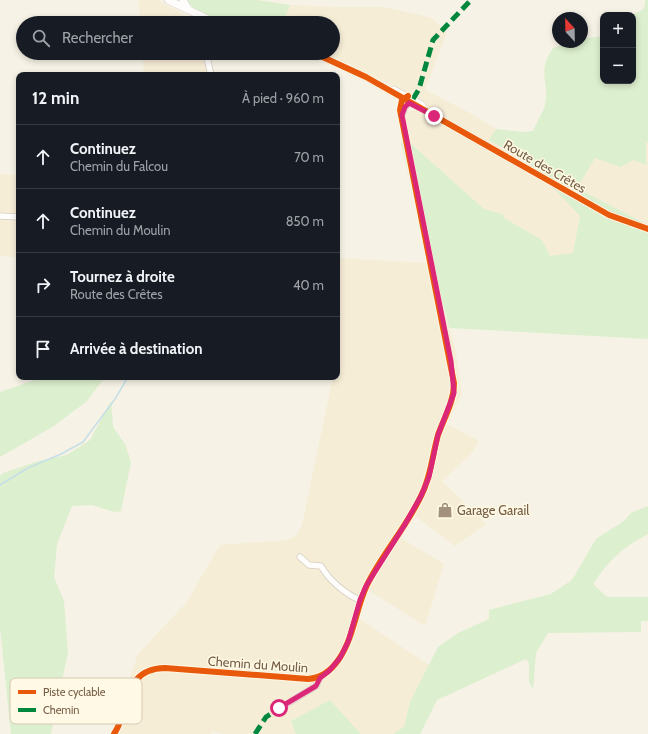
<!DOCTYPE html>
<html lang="fr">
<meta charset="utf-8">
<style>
:root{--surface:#171b24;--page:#242831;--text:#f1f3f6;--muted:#9ea1a6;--line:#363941}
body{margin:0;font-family:Cabin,sans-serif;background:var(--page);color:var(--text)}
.controls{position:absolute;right:12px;top:12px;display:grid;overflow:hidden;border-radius:8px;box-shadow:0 2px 6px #0003}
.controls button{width:36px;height:36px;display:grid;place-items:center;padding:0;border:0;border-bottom:1px solid var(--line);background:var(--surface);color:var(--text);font:20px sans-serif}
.compass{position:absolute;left:552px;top:12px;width:36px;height:36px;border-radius:50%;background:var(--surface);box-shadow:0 2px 6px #0003;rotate:338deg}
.stop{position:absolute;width:12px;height:12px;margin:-9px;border:3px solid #db2777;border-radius:50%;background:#fff}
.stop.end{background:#db2777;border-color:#fff;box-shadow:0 1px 4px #0008}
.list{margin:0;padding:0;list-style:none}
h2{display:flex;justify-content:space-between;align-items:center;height:52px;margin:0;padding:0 16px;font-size:17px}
h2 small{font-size:13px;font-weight:400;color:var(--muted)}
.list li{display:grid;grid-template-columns:26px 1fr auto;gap:12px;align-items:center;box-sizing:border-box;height:64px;padding:0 16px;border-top:1px solid var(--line)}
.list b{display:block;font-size:15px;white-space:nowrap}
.list p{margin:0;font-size:13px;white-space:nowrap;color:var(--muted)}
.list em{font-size:13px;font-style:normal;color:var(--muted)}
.icon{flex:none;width:22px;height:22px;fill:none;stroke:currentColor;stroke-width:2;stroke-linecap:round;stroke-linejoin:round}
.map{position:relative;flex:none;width:648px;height:734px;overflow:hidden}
.search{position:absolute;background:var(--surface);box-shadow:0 2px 6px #0003;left:16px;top:16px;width:324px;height:44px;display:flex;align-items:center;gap:10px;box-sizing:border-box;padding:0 14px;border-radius:22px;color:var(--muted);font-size:15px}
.panel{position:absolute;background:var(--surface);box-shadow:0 2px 6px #0003;left:16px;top:72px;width:324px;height:308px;border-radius:8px}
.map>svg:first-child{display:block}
.residential{fill:#f6edd7}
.green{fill:#dcefce}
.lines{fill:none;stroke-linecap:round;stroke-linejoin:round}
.stream{stroke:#c6dfe7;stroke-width:1.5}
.minor-casing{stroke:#d5cdc0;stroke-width:7}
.tertiary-casing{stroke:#d5cdc0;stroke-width:8}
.minor{stroke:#fefdfb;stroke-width:5.5}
.tertiary{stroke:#fefdfb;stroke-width:7}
.quiet{stroke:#00873e;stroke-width:5;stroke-dasharray:10 5;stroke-linecap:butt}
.cycleway-casing{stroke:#fff9e5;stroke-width:8}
.cycleway{stroke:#e8590c;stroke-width:6}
.route{stroke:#db2777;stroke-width:5}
.labels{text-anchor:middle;stroke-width:3;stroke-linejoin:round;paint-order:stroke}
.street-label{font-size:13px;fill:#755d44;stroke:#fff9e5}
.poi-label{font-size:13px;fill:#755d44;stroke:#fff9e5;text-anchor:start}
.key{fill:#fff9e5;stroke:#d6cab5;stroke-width:1}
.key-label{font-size:11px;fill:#755d44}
</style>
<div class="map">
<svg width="648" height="734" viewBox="0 0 648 734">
<rect width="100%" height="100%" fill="#f6f2e5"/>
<path class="residential" d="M139,0H157L180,12L193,23H140Z
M290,5L337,7H385L432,18L447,32L425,90L470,113L496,129L489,140L530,164L580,216L573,253L550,256L542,240L504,218L503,214L484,209L409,142L404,117L405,111H412L421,100L350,64L320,53H333V23H282Z
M142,53H202L208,75H144Z
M645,142L648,143V225L577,188L595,158L620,167Z
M0,174L19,175V257L0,256Z
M337,258L429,263L434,266L449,328L455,347L462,394L447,424L479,441L471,454L442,481L486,524L455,546L415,516L401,538L444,564L425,626L368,590L357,617L429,665L410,702L404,727L393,734H361L330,701L291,720L296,734H225L212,732L211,734H113L112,730L138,654L186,603L220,545L286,540L296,536L302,525L333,377H337Z"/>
<path class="green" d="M186,0H257L290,5L282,23H223L194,8Z
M645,0H648V143L646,142V165L634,160L620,167L595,158L577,188L648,225V339L449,328L434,266L429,263L401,143L409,142L484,209L503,214L504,218L542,240L550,256L573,253L580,216L530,164L489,140L496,129L522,132L533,131C536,123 543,113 545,105C550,80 536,73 553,48L572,42H582V39L603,36V81H633L632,15L644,9Z
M43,377H105L87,401L54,426L0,457V392Z
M111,401L113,427L125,444L131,462L121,511L114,512L92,505L72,506L57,544L54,577L64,601L68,652L51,734H11L0,627V476L3,473L39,461L67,455L90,440Z
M648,506V534C623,547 609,560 593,584L607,597H648V621H641V632L548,633L536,653L533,689L529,682V663L526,659L437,700L420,734H393L404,727L410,702L438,647L458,633L489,619V610L551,594L572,580L596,539L624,521L631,513Z
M330,700L361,734H296L291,721Z"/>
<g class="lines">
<path class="stream" d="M0,485L28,468L61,454L83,442L115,399L128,377"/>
<g class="minor-casing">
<path id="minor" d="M206,53L211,75
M0,216L19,217
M300,557L309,565L321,566C329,580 345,594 360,600
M277,710L316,686L320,677
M114,734C132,707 122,669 165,668L308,679C322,678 331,671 339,659C354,637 356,608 367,585C382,554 406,528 421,496C431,477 432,456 438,435C444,418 454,402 454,383L400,110L402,100L408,96L409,103L405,107L402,115"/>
</g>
<g class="tertiary-casing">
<path id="tertiary" d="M168,0L216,23
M183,0L187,7
M314,53L366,77L609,215L648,229
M394,90L422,105"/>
</g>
<use href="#minor" class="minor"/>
<use href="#tertiary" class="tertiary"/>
<path class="quiet" d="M413,99L419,89L433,40L471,0
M255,734L266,717L277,710"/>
<g class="cycleway-casing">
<path id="cycleway" d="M314,53L366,77L609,215L648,229
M114,734C132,707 122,669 165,668L308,679C322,678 331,671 339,659C354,637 356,608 367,585C382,554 406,528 421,496C431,477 432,456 438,435C444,418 454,402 454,383L400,110L402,100L408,96"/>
</g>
<use href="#cycleway" class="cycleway"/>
</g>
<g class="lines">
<path class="route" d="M279,708L316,686L320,678L329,671L340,658L348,642L360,600L366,586L404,526L421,496L429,477L438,435L454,393L451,361L402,115L405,107L409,103L434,116"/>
</g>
<defs>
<g id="shop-bare" transform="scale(1.2)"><path d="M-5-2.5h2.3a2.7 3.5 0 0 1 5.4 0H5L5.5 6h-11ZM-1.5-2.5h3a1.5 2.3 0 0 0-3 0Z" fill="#a2917c" stroke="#fff9e5" stroke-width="2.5" paint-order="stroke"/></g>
</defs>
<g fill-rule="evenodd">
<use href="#shop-bare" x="445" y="510"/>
</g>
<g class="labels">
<g class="street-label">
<text transform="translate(545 166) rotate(30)" y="5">Route des Crêtes</text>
<text transform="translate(258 664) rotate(4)" y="5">Chemin du Moulin</text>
</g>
<g class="poi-label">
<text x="457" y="515">Garage Garail</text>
</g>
</g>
<rect x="10" y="678" width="132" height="46" rx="6" class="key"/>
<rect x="18" y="690" width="18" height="4" fill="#e8590c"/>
<rect x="18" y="708" width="18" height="4" fill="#00873e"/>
<g class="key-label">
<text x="43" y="696">Piste cyclable</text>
<text x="43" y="714">Chemin</text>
</g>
</svg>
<div class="controls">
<button>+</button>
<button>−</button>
</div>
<svg class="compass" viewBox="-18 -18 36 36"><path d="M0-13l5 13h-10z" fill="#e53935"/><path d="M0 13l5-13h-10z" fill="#9ea1a6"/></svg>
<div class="stop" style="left:279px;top:708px"></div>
<div class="stop end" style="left:434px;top:116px"></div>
<div class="search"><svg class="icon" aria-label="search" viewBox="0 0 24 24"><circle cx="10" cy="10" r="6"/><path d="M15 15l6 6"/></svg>Rechercher</div>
<section class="panel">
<h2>12 min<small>À pied · 960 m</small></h2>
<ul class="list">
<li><svg class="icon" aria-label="ahead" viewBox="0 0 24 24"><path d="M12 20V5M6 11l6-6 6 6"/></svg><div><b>Continuez</b><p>Chemin du Falcou</p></div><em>70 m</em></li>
<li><svg class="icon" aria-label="ahead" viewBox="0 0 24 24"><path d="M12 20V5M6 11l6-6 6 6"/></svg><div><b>Continuez</b><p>Chemin du Moulin</p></div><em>850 m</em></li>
<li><svg class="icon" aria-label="right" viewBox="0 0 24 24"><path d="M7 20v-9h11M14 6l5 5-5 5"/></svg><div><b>Tournez à droite</b><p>Route des Crêtes</p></div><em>40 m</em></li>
<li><svg class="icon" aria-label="arrive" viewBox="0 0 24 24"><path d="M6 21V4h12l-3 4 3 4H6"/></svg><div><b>Arrivée à destination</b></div></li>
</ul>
</section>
</div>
